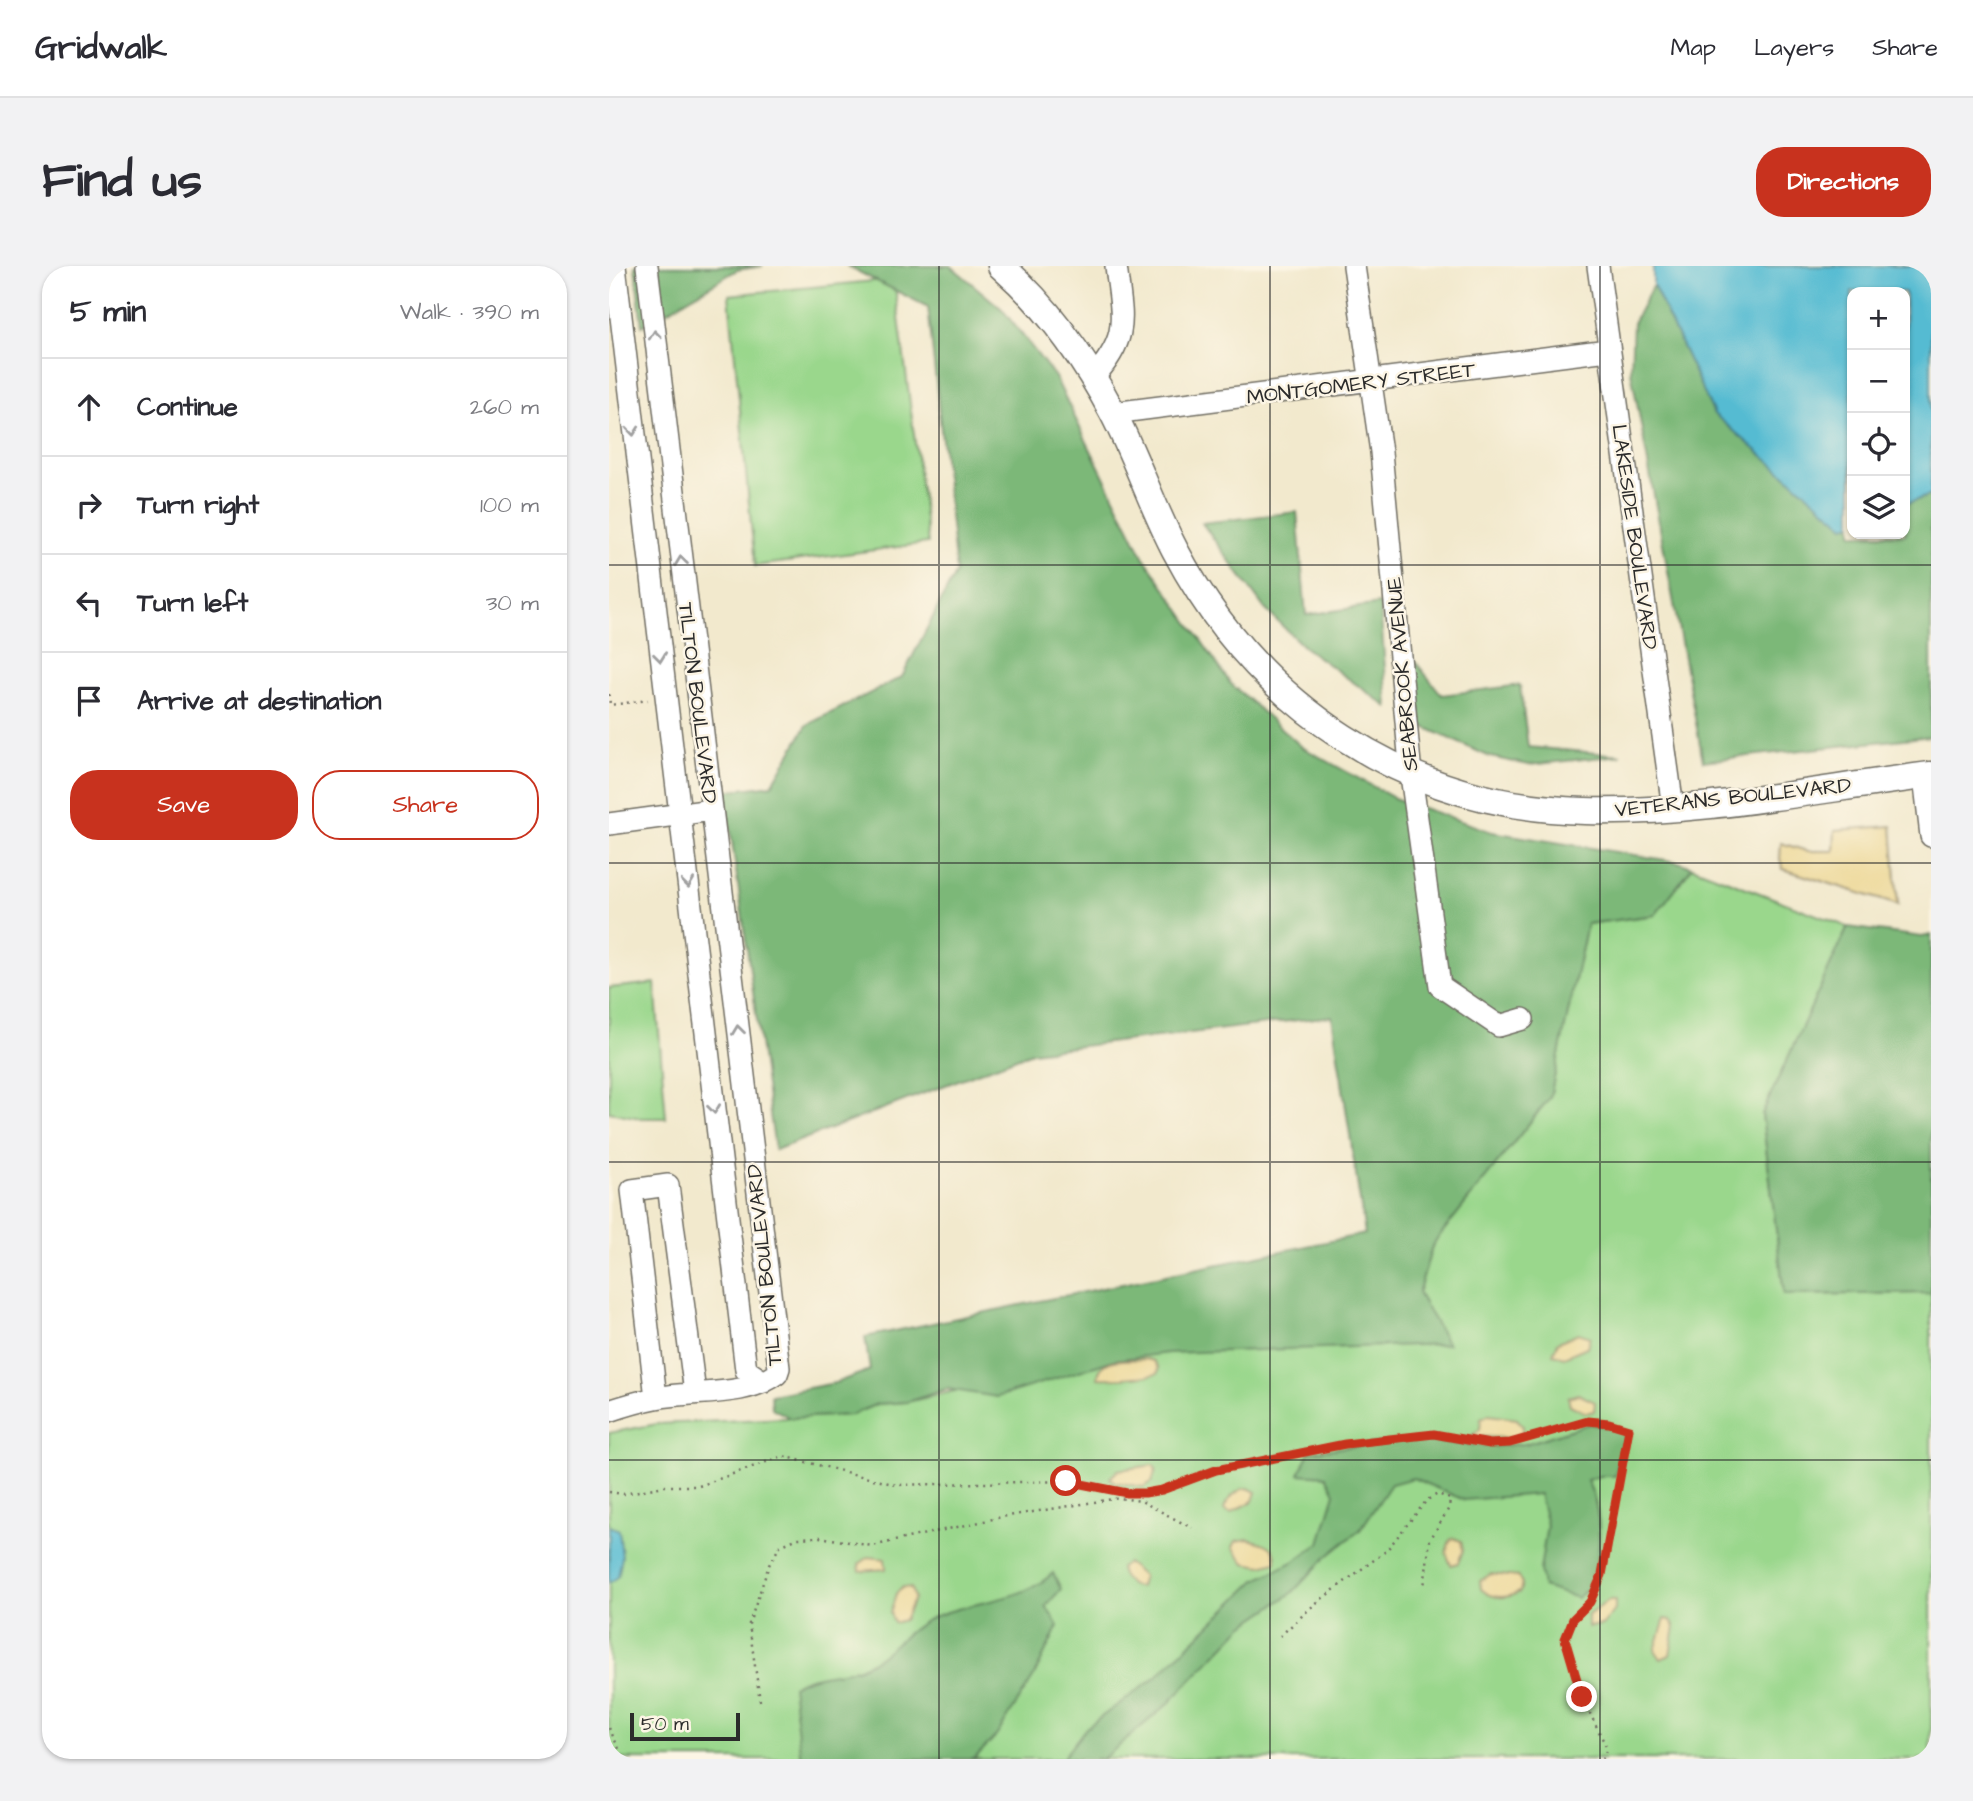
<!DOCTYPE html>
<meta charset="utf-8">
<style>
:root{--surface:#fff;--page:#f2f2f3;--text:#2b2b33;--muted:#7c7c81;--line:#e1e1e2;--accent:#c8321e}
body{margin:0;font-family:"Architects Daughter",sans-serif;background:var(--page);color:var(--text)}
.controls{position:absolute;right:21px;top:21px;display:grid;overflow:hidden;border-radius:14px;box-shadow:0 2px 5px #0004}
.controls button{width:63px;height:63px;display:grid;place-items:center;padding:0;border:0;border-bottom:2px solid var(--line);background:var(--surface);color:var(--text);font:35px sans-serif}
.scale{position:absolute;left:21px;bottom:18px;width:110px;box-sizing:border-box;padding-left:7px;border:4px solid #2b2b2b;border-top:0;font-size:19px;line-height:24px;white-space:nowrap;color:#2b2b2b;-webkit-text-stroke:5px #fcf5e5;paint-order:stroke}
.stop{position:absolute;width:21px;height:21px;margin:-16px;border:5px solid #c8321e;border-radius:50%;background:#fff}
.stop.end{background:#c8321e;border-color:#fff;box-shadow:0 2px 7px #0008}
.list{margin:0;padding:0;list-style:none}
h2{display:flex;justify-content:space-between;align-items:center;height:91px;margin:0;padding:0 28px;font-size:30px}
h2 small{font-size:23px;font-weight:400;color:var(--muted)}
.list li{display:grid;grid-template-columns:46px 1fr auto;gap:21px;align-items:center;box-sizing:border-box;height:98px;padding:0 28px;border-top:2px solid var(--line)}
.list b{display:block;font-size:26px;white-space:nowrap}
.list em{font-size:23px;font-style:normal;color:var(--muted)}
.actions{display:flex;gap:14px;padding:21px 28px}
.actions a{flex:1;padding:16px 0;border:2px solid var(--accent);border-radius:28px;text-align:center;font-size:24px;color:var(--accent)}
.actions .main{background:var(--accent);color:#fff}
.icon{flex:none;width:38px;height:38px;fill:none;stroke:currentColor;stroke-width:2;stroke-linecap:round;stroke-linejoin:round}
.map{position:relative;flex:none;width:1322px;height:1493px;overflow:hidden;border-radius:28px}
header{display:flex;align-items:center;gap:42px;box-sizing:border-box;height:98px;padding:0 35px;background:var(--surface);border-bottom:2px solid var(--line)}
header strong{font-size:33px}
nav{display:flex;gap:38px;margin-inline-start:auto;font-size:24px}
.intro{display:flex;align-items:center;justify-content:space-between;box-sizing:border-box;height:168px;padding:0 42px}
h1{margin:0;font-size:49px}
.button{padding:18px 32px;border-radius:28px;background:var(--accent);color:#fff;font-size:24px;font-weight:700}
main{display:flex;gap:42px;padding:0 42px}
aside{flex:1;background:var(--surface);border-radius:28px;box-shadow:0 2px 5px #0004}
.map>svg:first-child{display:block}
.green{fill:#9ad78c;stroke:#62815c;stroke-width:2}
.forest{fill:#7bb878;stroke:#537252;stroke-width:2}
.sand{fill:#eeda9e;stroke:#8c8264;stroke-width:2}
.water{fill:#54bbd2;stroke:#40737e;stroke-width:2}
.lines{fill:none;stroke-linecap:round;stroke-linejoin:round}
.minor-casing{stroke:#716e64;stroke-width:24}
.major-casing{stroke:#716e64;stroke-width:29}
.path{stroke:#716e64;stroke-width:2.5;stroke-dasharray:2 5;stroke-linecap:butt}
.minor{stroke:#fff;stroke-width:21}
.major{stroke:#fff;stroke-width:26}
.oneway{stroke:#a0a0a0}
.route{stroke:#c8321e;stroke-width:9}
.grid{fill:none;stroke:#2b2b2b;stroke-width:2;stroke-opacity:0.55}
.labels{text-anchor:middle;stroke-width:5;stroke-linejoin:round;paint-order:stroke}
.street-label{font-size:21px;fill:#2b2b2b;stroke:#fcf5e5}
</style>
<header>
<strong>Gridwalk</strong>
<nav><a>Map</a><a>Layers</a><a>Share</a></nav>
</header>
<div class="intro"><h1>Find us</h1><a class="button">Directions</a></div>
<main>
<aside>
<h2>5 min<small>Walk · 390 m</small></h2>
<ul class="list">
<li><svg class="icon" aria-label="ahead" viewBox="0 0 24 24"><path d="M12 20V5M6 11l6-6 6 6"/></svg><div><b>Continue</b></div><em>260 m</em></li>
<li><svg class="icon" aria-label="right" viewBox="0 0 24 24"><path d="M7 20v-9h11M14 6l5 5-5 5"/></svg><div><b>Turn right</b></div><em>100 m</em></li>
<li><svg class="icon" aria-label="left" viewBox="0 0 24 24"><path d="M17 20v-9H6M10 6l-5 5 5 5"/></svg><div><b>Turn left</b></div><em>30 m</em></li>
<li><svg class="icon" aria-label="arrive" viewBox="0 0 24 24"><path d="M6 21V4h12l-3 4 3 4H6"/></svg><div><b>Arrive at destination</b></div></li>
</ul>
<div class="actions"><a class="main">Save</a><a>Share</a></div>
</aside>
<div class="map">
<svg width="1322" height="1493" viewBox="0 0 1322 1493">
<rect width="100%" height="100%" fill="#fcf5e5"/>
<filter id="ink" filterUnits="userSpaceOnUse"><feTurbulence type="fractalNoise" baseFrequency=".0143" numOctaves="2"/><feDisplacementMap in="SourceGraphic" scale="14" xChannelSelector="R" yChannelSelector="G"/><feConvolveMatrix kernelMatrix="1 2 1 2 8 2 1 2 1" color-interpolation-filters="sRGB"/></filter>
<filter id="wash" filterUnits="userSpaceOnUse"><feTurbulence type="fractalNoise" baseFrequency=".00686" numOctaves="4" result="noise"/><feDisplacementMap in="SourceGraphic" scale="28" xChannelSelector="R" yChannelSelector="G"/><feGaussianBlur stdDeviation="1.57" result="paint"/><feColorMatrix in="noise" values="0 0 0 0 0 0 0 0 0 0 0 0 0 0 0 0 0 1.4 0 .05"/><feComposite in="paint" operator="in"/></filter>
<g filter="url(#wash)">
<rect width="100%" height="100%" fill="#f2e9cd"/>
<path class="green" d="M285,13L319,277L146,300L120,29Z
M1083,601L1239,661L1153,849L1175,1029L1322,1027V1493H0V1167L48,1158L242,1149L268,1138L298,1136L519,1085L833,1069L809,1027L824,978L941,831L978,658L1046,649Z
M46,717L57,852H31L0,846V722Z"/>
<path class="forest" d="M26,0H154L128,4L33,60Z
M238,0H342L393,43L446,111L534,290L622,418L693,481L785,532L883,566L1069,596L1083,601L1046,649L978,658L941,831L824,978L809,1027L839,1078L559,1087L505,1094L388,1131L338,1123L298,1136L268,1138L242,1149L181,1152L163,1142L162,1129L226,1117L261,1104L256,1071L756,968L723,750L423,786L166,884L116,525L163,519L198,459L293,411L347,306L319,41Z
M1044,19L1105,148L1236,260L1243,258V268H1296V238L1322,229V470L1094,495L1022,105L1024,57Z
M688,246L697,349L771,338L779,441L695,381L656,343L593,257Z
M805,394L833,429L911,419L919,481L1012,489L920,499L881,491L813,460Z
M1239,661L1313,671L1322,669V1027L1175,1029L1153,848Z
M980,1158L1007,1162L1017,1167L1006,1210H991L978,1214C994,1246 992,1285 984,1319L968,1332L934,1321L931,1304L938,1259L930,1228L855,1234L804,1212L782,1218L751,1264L717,1291L683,1327L634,1360L559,1438L500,1488L493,1493H453L477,1462L547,1411L647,1314L684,1296L711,1277L726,1227L717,1210L690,1208L700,1186L802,1173L879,1181L916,1178Z
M444,1307L452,1323L437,1340L449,1360L425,1410L388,1469L365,1493H192L183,1420C203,1407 228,1409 250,1402C278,1391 294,1366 320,1353C359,1334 413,1337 444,1307Z"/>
<path class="sand" d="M1283,560L1289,639L1174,603L1171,593L1172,577L1198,585H1225L1226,564Z
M969,1067L981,1071L978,1081L955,1091L944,1088L949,1076Z
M537,1093L545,1095L550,1102L549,1107C542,1111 500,1113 489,1112C490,1089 520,1095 537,1093Z
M969,1128L986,1136L985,1145L977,1147L961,1139L959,1131Z
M880,1149L908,1153L914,1160L913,1167L901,1172L863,1170L871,1163L872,1153Z
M544,1199L547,1203L543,1216L534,1221L506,1216L501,1212L509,1204Z
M639,1222L647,1226L644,1235L622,1247L615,1244C616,1235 629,1222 639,1222Z
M845,1272L852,1275L854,1285L849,1297L842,1299L837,1287L841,1274Z
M639,1273C652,1276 669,1279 667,1296L652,1300L636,1297L624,1281L627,1275Z
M260,1291L276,1293L277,1303L251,1305L250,1298Z
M518,1297L534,1310L531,1321C521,1321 512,1312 511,1302Z
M882,1308L909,1311L913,1317L911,1326C897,1333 884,1334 872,1323L871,1315Z
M294,1321L302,1322L305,1332L295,1354L285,1357L281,1347L288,1326Z
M999,1335H1006V1344L994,1359L979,1361V1349Z
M1056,1353L1062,1354L1066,1361L1061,1389L1052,1393L1046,1384Z"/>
<path class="water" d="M1044,0H1322V229L1296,238V26H1243V258L1236,260L1105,148L1044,19Z
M0,1260L10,1264L13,1291L9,1311L0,1317Z"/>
</g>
<g filter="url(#ink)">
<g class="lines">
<g class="minor-casing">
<path id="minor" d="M6,0L137,1104L155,1116
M745,0L772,186L802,509L831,720L890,760L914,753
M989,0L1064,542
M483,113C522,70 513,53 507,0
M504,147L999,84
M1315,510L1322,570
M0,558L103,544
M47,1132L23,924L59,919L86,1127
M0,1145C15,1140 31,1135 47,1132C86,1124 135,1132 168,1108L170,1102L38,0"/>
</g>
<g class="major-casing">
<path id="major" d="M392,0C438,40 475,92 504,147C527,191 543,240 566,284C648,440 798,541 976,545C1091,548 1208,523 1322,509"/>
</g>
<path class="path" d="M0,428L1,439L39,434
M0,1226L15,1228L55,1220H90L174,1190L287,1219L457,1215L536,1227L553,1224L607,1204L736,1178L825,1168L881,1178L901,1177L979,1155L1000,1157L1020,1163C1012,1211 1007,1262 993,1308C986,1333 966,1349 955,1373L973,1431L996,1478L997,1485L993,1493
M671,1370L706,1338L777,1285L818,1234L829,1228L841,1233L840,1242L821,1274L815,1321
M151,1435L140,1358L160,1299L171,1280L189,1272L211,1271L263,1280L393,1251L510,1232L532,1235L583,1262
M0,1462L15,1493"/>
<use href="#minor" class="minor"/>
<use href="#major" class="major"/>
</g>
<defs><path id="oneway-chevron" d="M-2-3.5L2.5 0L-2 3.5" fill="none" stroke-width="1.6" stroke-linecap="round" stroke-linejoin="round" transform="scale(1.75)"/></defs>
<g class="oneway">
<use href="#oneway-chevron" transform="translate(46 69) rotate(-96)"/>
<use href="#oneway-chevron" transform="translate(24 165) rotate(84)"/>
<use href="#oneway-chevron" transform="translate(72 295) rotate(-97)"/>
<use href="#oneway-chevron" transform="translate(51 391) rotate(83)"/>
<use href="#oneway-chevron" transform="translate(79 617) rotate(83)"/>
<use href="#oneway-chevron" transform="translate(129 764) rotate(-97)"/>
<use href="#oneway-chevron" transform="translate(105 843) rotate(83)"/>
</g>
</g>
<g class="lines" filter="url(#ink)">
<path class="route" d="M457,1215L518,1227H536L553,1224L607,1204L736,1178L825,1168L881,1178L901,1177L979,1155L1000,1157L1020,1163L993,1309L981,1336L964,1353L956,1373L973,1431"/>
</g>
<path class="grid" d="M330,0V1493M661,0V1493M991,0V1493M0,299H1322M0,597H1322M0,896H1322M0,1194H1322"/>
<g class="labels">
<g class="street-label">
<text transform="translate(752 117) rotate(-7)" y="7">MONTGOMERY STREET</text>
<text transform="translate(1026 271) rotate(82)" y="7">LAKESIDE BOULEVARD</text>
<text transform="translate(793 408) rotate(-95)" y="7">SEABROOK AVENUE</text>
<text transform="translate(89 437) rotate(83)" y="7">TILTON BOULEVARD</text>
<text transform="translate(1124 531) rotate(-6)" y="7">VETERANS BOULEVARD</text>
<text transform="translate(155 999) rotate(-96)" y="7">TILTON BOULEVARD</text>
</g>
</g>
</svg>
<div class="controls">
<button>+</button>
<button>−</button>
<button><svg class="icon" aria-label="locate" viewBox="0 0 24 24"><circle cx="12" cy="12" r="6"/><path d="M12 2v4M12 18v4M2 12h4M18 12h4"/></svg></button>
<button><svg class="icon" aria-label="layers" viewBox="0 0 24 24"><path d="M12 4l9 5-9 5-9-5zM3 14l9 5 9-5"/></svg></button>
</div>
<div class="scale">50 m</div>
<div class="stop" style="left:457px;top:1215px"></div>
<div class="stop end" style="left:973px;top:1431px"></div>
</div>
</main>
